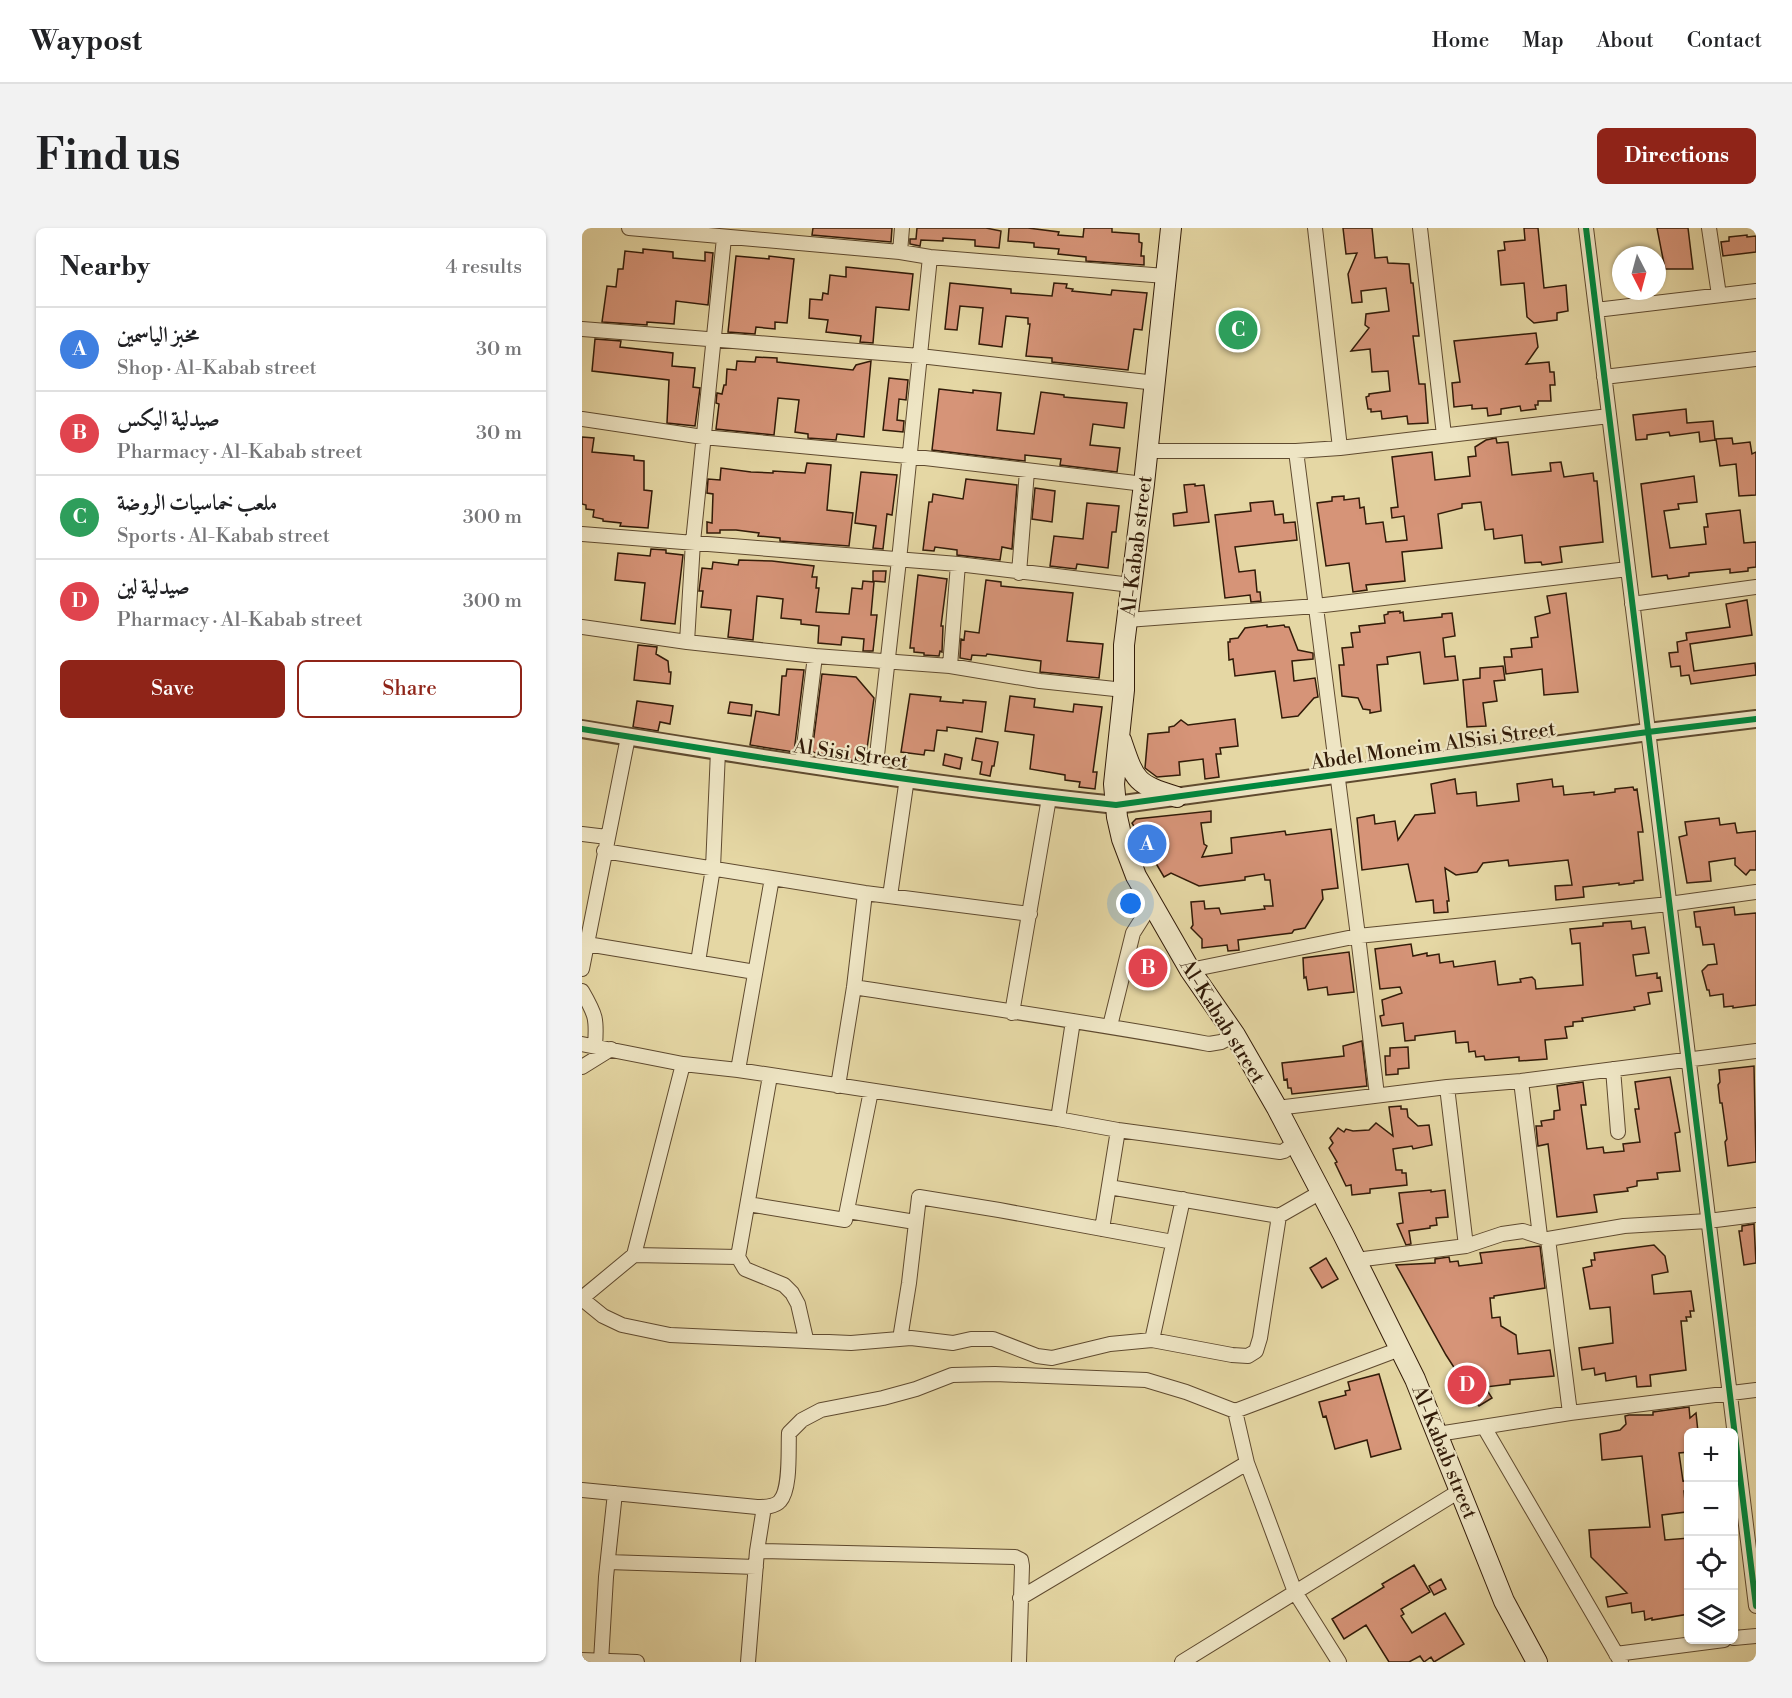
<!DOCTYPE html>
<meta charset="utf-8">
<style>
:root{--surface:#fff;--page:#f2f2f2;--text:#202124;--muted:#757577;--line:#e0e0e0;--accent:#8f2418}
body{margin:0;font-family:"Libre Bodoni",Amiri,serif;background:var(--page);color:var(--text)}
.controls{position:absolute;right:18px;bottom:18px;display:grid;overflow:hidden;border-radius:9px;box-shadow:0 2px 4px #0004}
.controls button{width:54px;height:54px;display:grid;place-items:center;padding:0;border:0;border-bottom:2px solid var(--line);background:var(--surface);color:var(--text);font:30px sans-serif}
.compass{position:absolute;left:1030px;top:18px;width:54px;height:54px;border-radius:50%;background:var(--surface);box-shadow:0 2px 4px #0004;rotate:174deg}
.you{position:absolute;left:549px;top:676px;width:21px;height:21px;margin:-15px;border:4px solid #fff;border-radius:50%;background:#1a73e8;box-shadow:0 0 0 9px #1a73e833}
.badge{display:grid;place-items:center;width:39px;height:39px;border-radius:50%;background:var(--accent);color:#fff;font-size:20px;font-weight:700}
.pin{position:absolute;translate:-50% -50%;border:3px solid #fff;box-shadow:0 2px 6px #0006}
.list{margin:0;padding:0;list-style:none}
h2{display:flex;justify-content:space-between;align-items:center;height:78px;margin:0;padding:0 24px;font-size:26px}
h2 small{font-size:20px;font-weight:400;color:var(--muted)}
.list li{display:grid;grid-template-columns:39px 1fr auto;gap:18px;align-items:center;box-sizing:border-box;height:84px;padding:0 24px;border-top:2px solid var(--line)}
.list b{display:block;font-size:22px;white-space:nowrap}
.list p{margin:0;font-size:20px;white-space:nowrap;color:var(--muted)}
.list em{font-size:20px;font-style:normal;color:var(--muted)}
.actions{display:flex;gap:12px;padding:18px 24px}
.actions a{flex:1;padding:14px 0;border:2px solid var(--accent);border-radius:9px;text-align:center;font-size:21px;color:var(--accent)}
.actions .main{background:var(--accent);color:#fff}
.icon{flex:none;width:33px;height:33px;fill:none;stroke:currentColor;stroke-width:2;stroke-linecap:round;stroke-linejoin:round}
.map{position:relative;flex:none;width:1174px;height:1434px;overflow:hidden;border-radius:9px}
header{display:flex;align-items:center;gap:36px;box-sizing:border-box;height:84px;padding:0 30px;background:var(--surface);border-bottom:2px solid var(--line)}
header strong{font-size:28px}
nav{display:flex;gap:33px;margin-inline-start:auto;font-size:21px}
.intro{display:flex;align-items:center;justify-content:space-between;box-sizing:border-box;height:144px;padding:0 36px}
h1{margin:0;font-size:42px}
.button{padding:15px 27px;border-radius:9px;background:var(--accent);color:#fff;font-size:21px;font-weight:700}
main{display:flex;gap:36px;padding:0 36px}
aside{flex:1;background:var(--surface);border-radius:9px;box-shadow:0 2px 4px #0004}
.map>svg:first-child{display:block}
.building{fill:#d69478;stroke:#321b08;stroke-width:1.5}
.lines{fill:none;stroke-linecap:round;stroke-linejoin:round}
.minor-casing{stroke:#5f4a2f;stroke-width:16}
.tertiary-casing{stroke:#5f4a2f;stroke-width:20}
.secondary-casing{stroke:#321b08;stroke-width:22}
.minor{stroke:#eee5c4;stroke-width:14}
.tertiary{stroke:#eee5c4;stroke-width:16}
.secondary{stroke:#eee5c4;stroke-width:20}
.cycleway-casing{stroke:#eee5c4;stroke-width:10}
.cycleway{stroke:#00873e;stroke-width:6}
.labels{text-anchor:middle;stroke-width:4.5;stroke-linejoin:round;paint-order:stroke}
.street-label{font-size:20px;fill:#321b08;stroke:#eee5c4}
</style>
<header>
<strong>Waypost</strong>
<nav><a>Home</a><a>Map</a><a>About</a><a>Contact</a></nav>
</header>
<div class="intro"><h1>Find us</h1><a class="button">Directions</a></div>
<main>
<aside>
<h2>Nearby<small>4 results</small></h2>
<ul class="list">
<li><span class="badge" style="background:#3f7fe0">A</span><div><b>مخبز الياسمين</b><p>Shop · Al-Kabab street</p></div><em>30 m</em></li>
<li><span class="badge" style="background:#e0444e">B</span><div><b>صيدلية اليكس</b><p>Pharmacy · Al-Kabab street</p></div><em>30 m</em></li>
<li><span class="badge" style="background:#2e9e5b">C</span><div><b>ملعب خماسيات الروضة</b><p>Sports · Al-Kabab street</p></div><em>300 m</em></li>
<li><span class="badge" style="background:#e0444e">D</span><div><b>صيدلية لين</b><p>Pharmacy · Al-Kabab street</p></div><em>300 m</em></li>
</ul>
<div class="actions"><a class="main">Save</a><a>Share</a></div>
</aside>
<div class="map">
<svg width="1174" height="1434" viewBox="0 0 1174 1434">
<rect width="100%" height="100%" fill="#e5d7a4"/>
<filter id="stains"><feTurbulence type="fractalNoise" baseFrequency=".00333" numOctaves="4"/><feColorMatrix values="0 0 0 0 .2 0 0 0 0 .09 0 0 0 0 .02 0 0 0 .5 -.17"/></filter>
<radialGradient id="worn" r=".72"><stop offset=".6" stop-color="#630" stop-opacity="0"/><stop offset="1" stop-color="#630" stop-opacity=".3"/></radialGradient>
<path class="building" d="M231,0H310L309,14L230,7Z
M335,0H404L419,3L417,20L393,18V12L361,10V13L339,12L338,18L328,16V11H334Z
M427,0H446L477,4L476,7L501,9L502,0H530V4L557,6V14L560,15L559,28H562V37L504,33V29L476,26L477,21L452,19V15L426,13Z
M761,0H790L793,30L805,29L806,35L827,36L829,55H831L837,108H831L837,156H843L846,195L826,196L825,188L800,191L799,183L789,184V181H786L784,169L787,168V166L808,163L806,143L790,144L788,121L769,123L787,100L783,97L784,86L807,83L804,60L779,63L780,74L770,75L766,46L775,25L764,26Z
M942,0H956L962,60L984,57L986,83L975,85V92L952,95L945,89L942,55L919,57L916,23L923,22L922,14L943,12Z
M1075,0H1106L1111,41H1083Z
M1165,7V9L1174,8V24L1141,28L1139,14L1147,13V9Z
M61,21L91,24V30L123,33V24L131,25L126,77L94,73L92,96L65,94V97L20,94L25,58L34,59L36,41H41L43,23L61,25Z
M154,28L187,31V28L212,31L205,95L193,94V101L174,99L173,106L146,104Z
M264,39L331,46L327,82L294,79L291,115L278,114L279,108L244,104L246,92L227,90L228,71L240,72L241,65L246,66L248,47L264,49Z
M368,55L429,61V65L470,68L472,55L485,56L484,60L491,61L490,63L529,67L530,62L565,65L560,102L552,101L546,142L470,134V130L444,128L448,96H446V90L424,88L420,119L397,116L401,80L378,78L375,102L363,101Z
M954,105L956,119L944,136L967,134L968,144H972L973,157H968L969,173H956V177H953L954,181L939,183L938,178L919,181V186L906,188L905,180L890,181V177L872,179L870,155L878,154L872,113Z
M13,111L39,113L38,119L91,125L90,138L113,140L111,159L118,160L113,198L85,195L87,152L10,143Z
M174,129L195,130V134L271,142L274,137L289,133L282,209L255,206L254,212L226,210V206L213,204L217,172L196,170L192,207L134,201L137,176L134,175L135,165L140,166L142,157H144L145,141L154,142L155,133L173,134Z
M307,150L326,152L324,172L317,171L315,192L322,193L321,204L301,202Z
M357,161L391,165V162L419,165L415,202L452,206L459,164L482,167V169L545,175L542,200L511,196L508,217L538,220L535,244L478,237L479,231L443,227V233L350,222Z
M1104,181L1105,195L1131,193L1133,212L1118,214L1117,204L1088,208L1087,204L1065,207V211L1054,212L1051,187Z
M0,209L12,210L10,224L52,228V232L62,233V262L70,263L66,300L38,298L39,295L21,293V291L11,289L12,282L4,281V277L0,276Z
M914,210L915,215L926,214L930,247L969,243L968,235L979,234L982,249L1011,245L1012,253H1015L1021,314L978,319L980,334L960,337L959,334L943,335L940,307L912,311L911,301L903,302L899,274L880,276V280L856,286L860,320L820,324L823,353L784,357L785,362L771,364L767,335L744,338L735,275L750,273V269L762,268V272L777,270L778,280L782,279L784,296L801,294L804,314L825,312L822,288L810,290L809,280L816,279L810,229L850,224L853,252L888,248L886,229L894,228L893,219L904,212Z
M1150,210L1151,216L1168,214L1170,226L1174,224V267L1157,268L1154,236L1138,238L1134,211Z
M225,235L249,237L245,282L271,285L267,318L198,313V310L176,308L177,305L154,302H138V305H125V294L130,295L131,266L125,265L126,251L138,252L139,240L169,244L191,245V243L223,245Z
M279,244L315,247L310,287L305,286L301,321L291,320L294,298L273,295Z
M1112,248L1115,274L1096,276L1097,281L1082,283L1088,320L1124,316L1122,299H1126L1124,286L1158,282L1162,315L1174,314V339L1166,340V343L1148,345V341L1107,345V348L1086,351L1085,347L1070,349L1059,256Z
M384,251L435,257L430,321L420,319L418,332L375,327V322L353,319L352,323L341,322L347,274H350L351,266L381,271Z
M613,256V258L622,257L627,294L592,298L591,286L605,284L602,257Z
M453,260L473,263L470,294L450,291Z
M691,273L693,287L701,286L702,295L713,294L715,312L653,319L657,344L673,342L675,364H678L679,373L669,374L668,367L643,370L633,287L669,283L668,275Z
M505,275L537,278L534,304H530L526,340L495,336L494,341L468,338L472,308L501,311Z
M69,321L84,322V325L101,327L93,396L59,392L63,355L33,352L36,325L68,328Z
M157,332L190,333L232,338L230,349H235L234,360H237L234,384L267,386L270,360L280,361L281,353L292,354L289,387H295L291,423H281L282,411L260,409L259,417L236,415L237,398L219,396V392L199,390L201,371L175,368L171,412L146,409L149,382L119,379L121,363H117L120,340L130,341L131,334L156,337Z
M291,343H304L303,354L291,353Z
M336,347L365,351L359,398H361L360,424L358,423L357,428L342,427V425L332,424V420H328Z
M404,352L419,354V358L491,365L485,413L521,416L517,450L458,444L459,433L405,426L404,428L390,427L389,432L378,430L379,411L382,412L383,403L397,405Z
M984,365L996,464L962,467L960,441L924,446L922,429H930L929,421L950,419L949,410L956,409L953,389L968,385L965,368Z
M1165,372L1170,407L1108,416L1112,443L1173,435L1174,447L1109,456L1107,447L1099,448L1098,438L1089,439L1087,425L1096,424L1095,414L1105,412L1104,405L1148,399L1144,376Z
M818,383V385L821,384L822,393L860,389V386L870,385L873,408L861,410L863,429L873,428L876,452L842,456L838,424L805,429L806,436L795,437L799,483L788,485V482L781,481L776,470L760,468L757,437H762L760,420L771,419L769,405L778,404L777,398L803,395L802,387L806,386V384Z
M685,397V399L702,397L703,399H707L716,422L731,425V431L710,433L712,453L733,450L736,469L732,470L716,488L700,490L693,443L653,448L651,431L647,432L646,414H648V411L656,410L663,400Z
M56,417L75,419L74,426L86,433L87,444H89L88,456L52,452Z
M921,438L923,452L912,453L915,473L901,475L904,498L885,499L881,452L898,450V440Z
M205,441L222,442L212,524L168,517L174,483L197,487L200,448H204Z
M240,446L274,449L292,470L283,535L230,524Z
M328,466L359,469L358,473L381,475V472L404,474L400,504L365,499V503L355,502L352,523L343,522L342,527L319,524Z
M428,468L453,471L452,479L491,484L492,476L520,479L511,544H515L513,561L497,559L498,554L483,552V547L448,541L452,507L423,503Z
M55,473L91,478L88,496L78,494L76,503L51,499Z
M148,474L170,477L169,488L146,485Z
M653,491L656,518L638,520L639,526H634L637,549L623,551L621,531L597,534L598,547L575,549L563,540L566,506L587,504V499L592,498L599,492L606,497Z
M394,510L416,514L412,538H410L408,548L398,546L400,534L390,532Z
M363,526L380,530L378,541L361,537Z
M873,551L875,566L894,564L895,578L937,573L935,556L970,551L971,559L981,558L982,567L1012,564V567L1033,564V561L1051,559L1052,562L1055,561L1061,604H1056L1061,652L1052,653V655L1037,657V655L1001,659L1002,669L974,672L973,658L990,657L986,632L927,638L926,632L901,635L895,644L874,647L863,640L867,673H865L866,684L852,685L851,672L834,674L826,636L780,642L775,590L792,587L793,596L813,593L816,612L833,587L853,585L849,556Z
M629,583V594L619,595L622,616L625,618L620,629L650,625L649,610L703,603L704,607L749,601L756,660L740,662L741,671L723,700L712,702L710,705L656,712L657,722L646,723L645,717L620,720V711L609,700L611,697L609,674L622,673L623,681L637,680L639,686L683,681L682,678H691L688,652H683L682,646L663,649V652L617,658L589,645L582,649L550,595L554,591Z
M1137,590L1138,597L1153,595L1155,605L1174,603V642H1168L1164,647L1153,637V630L1127,634L1129,653L1105,655L1097,609L1105,607L1103,594Z
M1152,679L1153,687L1174,685V777L1151,780V778L1142,779L1141,766L1128,768L1127,762H1125L1120,743L1126,737L1135,736L1132,716L1121,717L1118,699H1114L1112,684Z
M1049,693L1050,701L1063,699L1067,725L1051,727L1054,748L1075,745V750L1078,749L1080,763L1066,765L1068,776L1052,779L1053,782L1000,790L1001,793L991,794V798L983,799L985,810L963,812L965,831L937,833V829L903,832L902,828L894,829L893,823L887,824L886,814L874,815L873,803L833,808V812L823,813L821,795L800,798L798,788L802,787L800,772L820,765L818,759L798,761L793,721L829,716L831,728L845,725V728L857,726L858,735L871,733L872,739L913,733L916,757L939,754L938,751L950,749L953,752L954,761L1001,757L998,715L990,716L988,701L1021,698V695Z
M767,724L772,764L746,767L745,759L726,762L724,749L722,750L721,730Z
M780,813L785,858L710,866L709,860H706L705,851L702,852L700,835L762,828L761,818Z
M826,819L827,840L816,841V846L804,847L803,828H808V820Z
M1172,838L1174,934L1146,938L1143,914L1145,911L1140,875H1138L1136,857L1138,854L1137,842Z
M1088,849L1098,904L1093,905L1098,943L1075,945L1076,951L1055,953V958L1045,960L1046,963L1012,967L1015,984L975,989L966,916L956,918L954,898H960L959,893L972,891V883L978,882L975,858L1001,854L1004,877H999L1005,921L1021,919L1022,925L1042,923L1041,916L1058,914L1053,881H1057L1053,854Z
M819,878V881H825L826,889L836,898L847,897L850,917L831,921L830,918L811,921L814,942H820V945H824L825,957L788,961V965L770,967L769,957L764,958L753,935L755,934L747,920L751,915L748,910L756,900L762,904L764,901L771,903L787,902L794,895L811,908L807,879Z
M849,962V964L863,962L866,989L854,990L855,997L848,998V1000L827,1003L829,1016L824,1017L815,996L821,995L817,965Z
M1172,996L1174,1035L1162,1037L1157,1003H1160V998Z
M1072,1017L1083,1028L1086,1044L1070,1047L1072,1066L1109,1063L1112,1083H1108L1109,1089H1104L1105,1093H1099L1104,1142L1068,1147L1069,1158L1055,1159L1054,1148L1024,1153L1023,1145L1013,1147L1012,1140L1000,1142L997,1120L1031,1115L1028,1079L1008,1081L1001,1040L1010,1038L1009,1032H1013L1012,1025Z
M958,1018L963,1060L912,1068V1070H908L910,1090L918,1089L919,1098L934,1107L936,1126L968,1122L972,1148L928,1152V1156L903,1159L910,1170L897,1178L864,1127L814,1037L853,1035V1031L867,1029L868,1034L876,1033L877,1038L900,1035L898,1025Z
M744,1030L756,1051L740,1060L728,1040Z
M797,1146L819,1221L789,1229L785,1212L753,1221L744,1188L741,1189L737,1174L764,1167L763,1163L768,1162L766,1154Z
M1107,1179L1108,1190L1114,1185L1116,1204H1107V1224L1097,1225L1101,1253L1104,1252L1106,1263H1102L1104,1284L1080,1287L1083,1312L1107,1310V1386L1070,1392V1390L1063,1392L1062,1383L1050,1385L1049,1375L1026,1379L1024,1369L1045,1365L1009,1329L1007,1302L1068,1299L1060,1228L1020,1232L1018,1206L1038,1202L1044,1196L1043,1188L1047,1187H1071V1184Z
M832,1337L848,1364L819,1381L822,1386L819,1388L830,1405L863,1385L882,1416L852,1434L849,1429L842,1434L838,1428L827,1434H807L784,1397L762,1411L750,1391L802,1359L800,1356Z
M859,1351L864,1361L852,1367L847,1358Z"/>
<g class="lines">
<g class="minor-casing">
<path id="minor" d="M47,0L318,24L348,29L583,48
M733,0L758,220
M838,0L862,207
M1004,0L1174,1378
M1127,0L1137,67
M318,24L320,0
M1014,82L1174,63
M0,101L338,128L574,155
M1022,149L1174,131
M0,191L121,209L326,228L562,256
M566,223H714L758,220L1027,188
M714,223L776,708L795,867
M0,306L376,336L549,357
M437,345L445,243
M1050,376L1174,359
M545,392L734,378L1046,341
M0,399L105,414L233,428L368,438L458,453L542,462
M105,414L111,314L142,10
M368,438L376,336
M220,535L233,428
M293,545L317,332L348,29
M0,606L25,609
M22,623L283,665L448,686
M308,668L325,550
M5,716L173,744
M116,734L131,640L136,523
M0,741L46,509
M608,742L776,708L1087,676L1174,664
M272,759C390,778 509,794 627,816L639,814L653,807
M0,763C14,787 15,791 13,818
M430,785L467,570
M528,798L551,705L570,675
M0,816L101,836L156,842L476,891L536,902L698,924L702,923L713,915
M0,839L29,821
M1031,841L1036,904
M156,842L190,650
M188,848L156,1029L163,1041L202,1057L210,1065L216,1076L224,1111
M939,853L958,1008
M256,858L272,759L283,665
M865,859L884,1018
M695,880L865,859L939,853L1174,823
M476,891L491,793
M527,959L697,988
M166,976L263,992L289,863
M266,983L333,994
M520,1001L536,902
M966,1011L988,1185
M52,1027L156,1029
M774,1032L884,1018L920,1006L941,1003L966,1011L1042,998L1126,993L1174,987
M0,1070L52,1027L101,836
M0,1071L21,1088L40,1097L88,1107L269,1115L329,1110L371,1115L389,1111H411L455,1128L470,1130L528,1116L570,1112L650,1127L666,1128L674,1123L678,1110L697,988L739,964
M318,1111L327,1055L337,969L417,982L591,1014
M570,1112L601,971
M653,1183L665,1235L713,1364L757,1434
M902,1199L1039,1434
M856,1206L988,1185L1174,1162
M0,1262L175,1279C182,1279 193,1279 198,1273C209,1261 206,1221 207,1205L220,1192L239,1182L301,1170L334,1161L370,1147L413,1146L564,1152L604,1164L653,1183L818,1121
M175,1323L433,1329L439,1332L440,1338L437,1434
M26,1334L174,1339
M438,1370L665,1235
M1152,1410L1174,1408
M1034,1426L1142,1412
M0,1432L55,1434
M19,1433L24,1349L33,1265
M166,1434L175,1323L182,1279
M600,1434L879,1262"/>
</g>
<g class="tertiary-casing">
<path id="tertiary" d="M0,501C177,530 355,558 534,577L1066,504L1174,491"/>
</g>
<g class="secondary-casing">
<path id="secondary" d="M589,0L562,256L542,417V462L532,556L535,589L540,611L554,648L608,742L653,807L695,880L761,1006L833,1151L922,1373L955,1434
M539,512C553,553 553,556 595,569"/>
</g>
<use href="#minor" class="minor"/>
<use href="#tertiary" class="tertiary"/>
<use href="#secondary" class="secondary"/>
<g class="cycleway-casing">
<path id="cycleway" d="M1004,0L1174,1378
M0,501C177,530 355,558 534,577L1066,504L1174,491"/>
</g>
<use href="#cycleway" class="cycleway"/>
</g>
<g class="labels">
<g class="street-label">
<text transform="translate(554 318) rotate(-83)" y="7">Al-Kabab street</text>
<text transform="translate(851 517) rotate(-8)" y="7">Abdel Moneim AlSisi Street</text>
<text transform="translate(269 525) rotate(8)" y="7">Al Sisi Street</text>
<text transform="translate(641 793) rotate(58)" y="7">Al-Kabab street</text>
<text transform="translate(863 1224) rotate(68)" y="7">Al-Kabab street</text>
</g>
</g>
<rect width="100%" height="100%" filter="url(#stains)"/>
<rect width="100%" height="100%" fill="url(#worn)"/>
</svg>
<div class="controls">
<button>+</button>
<button>−</button>
<button><svg class="icon" aria-label="locate" viewBox="0 0 24 24"><circle cx="12" cy="12" r="6"/><path d="M12 2v4M12 18v4M2 12h4M18 12h4"/></svg></button>
<button><svg class="icon" aria-label="layers" viewBox="0 0 24 24"><path d="M12 4l9 5-9 5-9-5zM3 14l9 5 9-5"/></svg></button>
</div>
<svg class="compass" viewBox="-18 -18 36 36"><path d="M0-13l5 13h-10z" fill="#e53935"/><path d="M0 13l5-13h-10z" fill="#757577"/></svg>
<div class="you"></div>
<div class="pin badge" style="left:565px;top:616px;background:#3f7fe0">A</div>
<div class="pin badge" style="left:566px;top:740px;background:#e0444e">B</div>
<div class="pin badge" style="left:656px;top:102px;background:#2e9e5b">C</div>
<div class="pin badge" style="left:885px;top:1157px;background:#e0444e">D</div>
</div>
</main>
